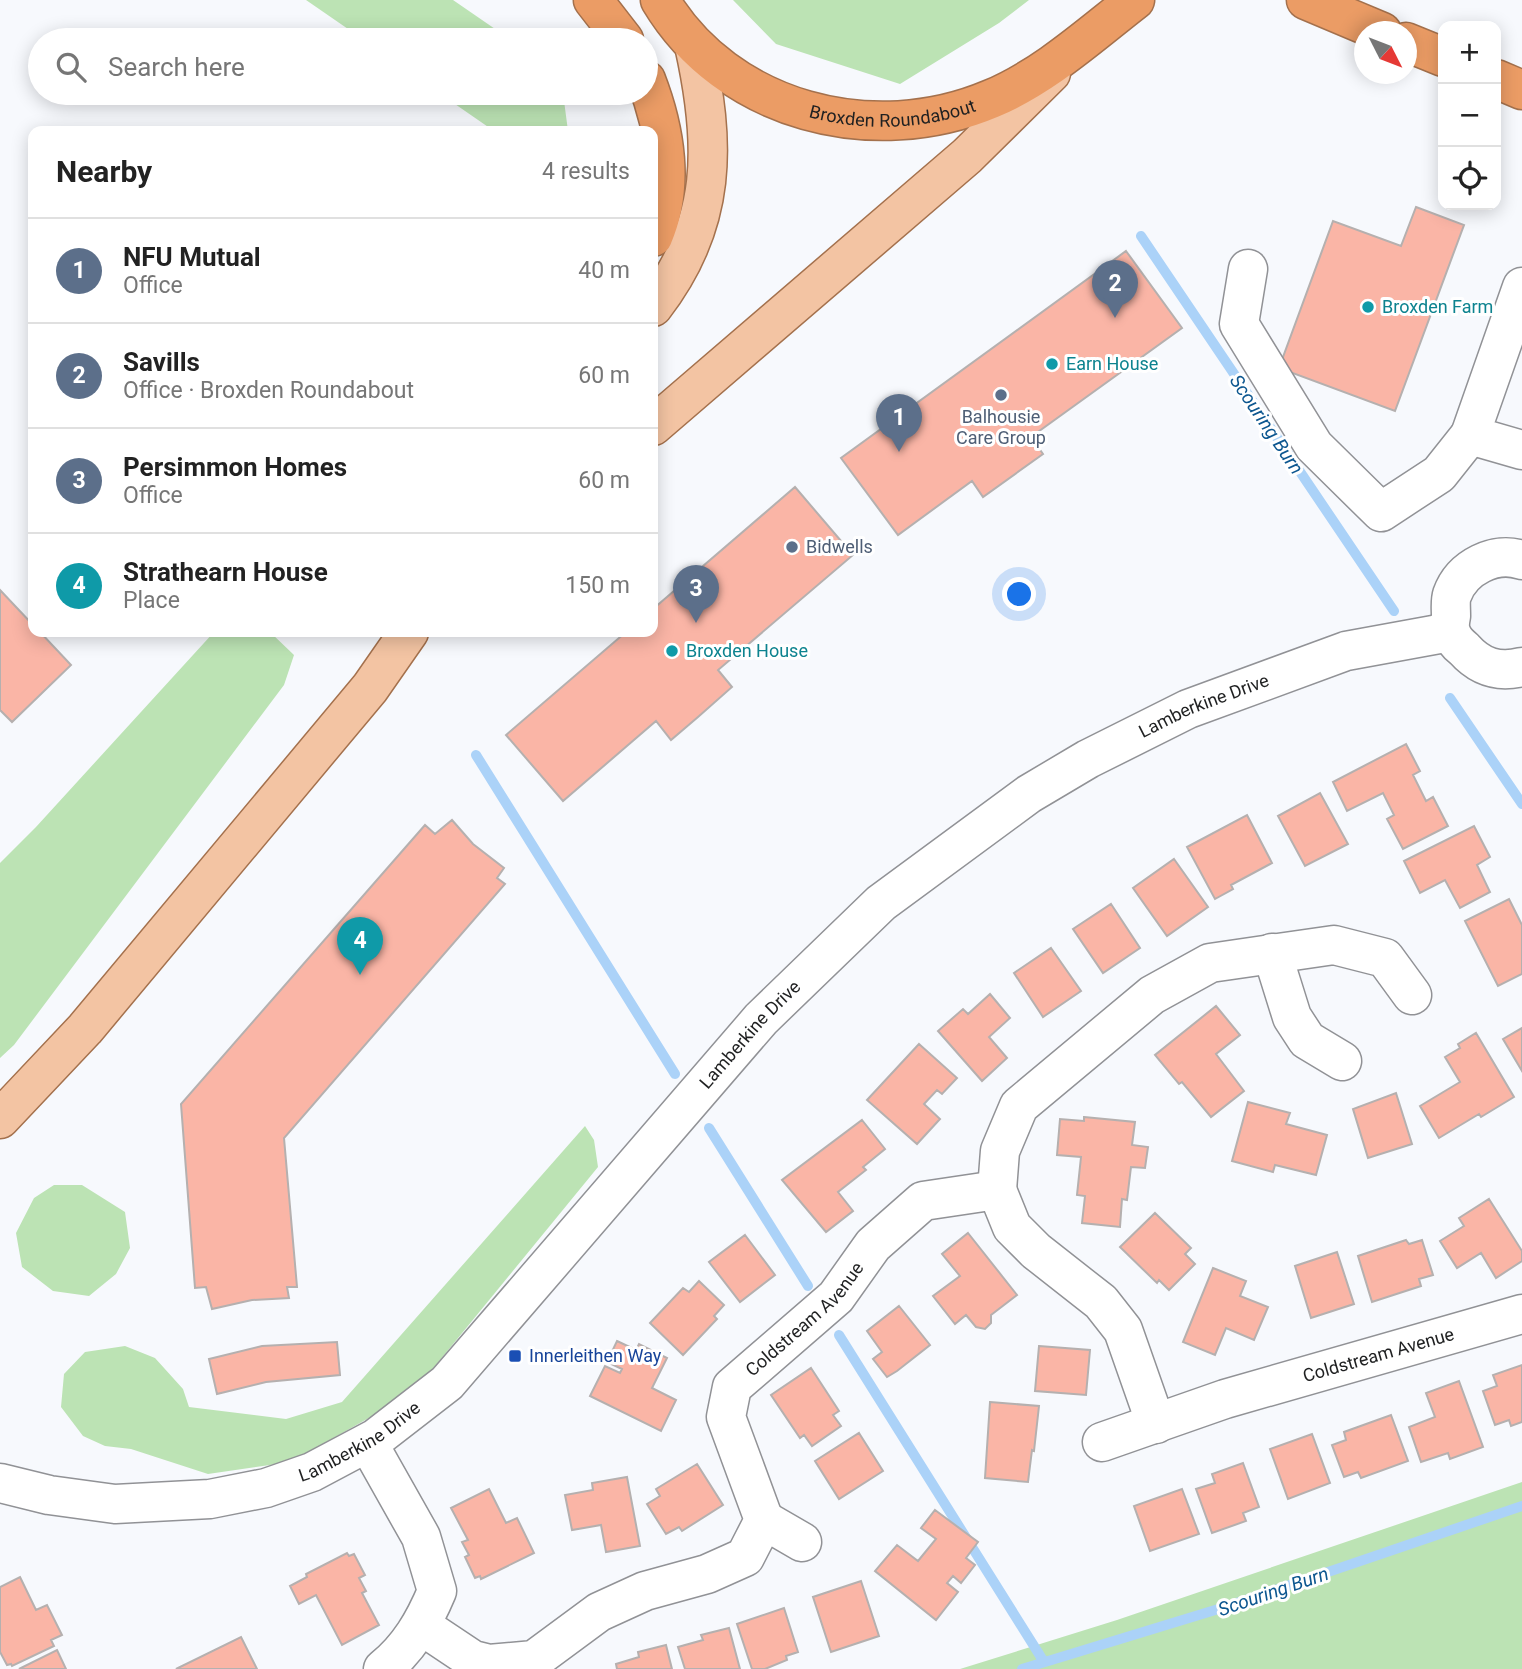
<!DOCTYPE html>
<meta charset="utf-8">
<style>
:root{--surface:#fff;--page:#f2f2f2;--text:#222;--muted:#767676;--line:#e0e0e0;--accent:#db2777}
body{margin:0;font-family:Roboto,sans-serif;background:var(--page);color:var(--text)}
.controls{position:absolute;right:21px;top:21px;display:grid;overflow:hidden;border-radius:14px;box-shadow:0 4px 18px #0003}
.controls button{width:63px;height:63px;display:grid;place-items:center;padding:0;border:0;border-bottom:2px solid var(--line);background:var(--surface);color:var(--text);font:35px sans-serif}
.compass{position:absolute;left:1354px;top:21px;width:63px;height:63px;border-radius:50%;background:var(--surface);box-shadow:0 4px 18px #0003;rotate:132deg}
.you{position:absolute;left:1020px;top:595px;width:24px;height:24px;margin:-18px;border:5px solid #fff;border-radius:50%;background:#1a73e8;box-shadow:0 0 0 10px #1a73e833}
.badge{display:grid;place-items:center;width:46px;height:46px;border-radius:50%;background:var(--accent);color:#fff;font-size:23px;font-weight:700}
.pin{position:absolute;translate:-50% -58px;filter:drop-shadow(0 2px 4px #0008)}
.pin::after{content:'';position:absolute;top:37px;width:24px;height:21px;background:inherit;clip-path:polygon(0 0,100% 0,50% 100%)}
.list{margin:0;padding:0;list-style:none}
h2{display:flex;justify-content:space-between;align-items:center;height:91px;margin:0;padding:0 28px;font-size:30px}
h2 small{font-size:23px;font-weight:400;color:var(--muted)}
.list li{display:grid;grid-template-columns:46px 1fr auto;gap:21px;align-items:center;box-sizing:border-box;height:105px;padding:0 28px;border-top:2px solid var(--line)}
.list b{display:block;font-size:26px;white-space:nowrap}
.list p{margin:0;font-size:23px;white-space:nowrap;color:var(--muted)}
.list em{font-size:23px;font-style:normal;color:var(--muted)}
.icon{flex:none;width:38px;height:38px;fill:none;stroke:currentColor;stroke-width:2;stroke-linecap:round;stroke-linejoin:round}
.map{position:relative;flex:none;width:1522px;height:1669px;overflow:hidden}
.search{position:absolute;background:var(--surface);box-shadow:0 4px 18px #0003;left:28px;top:28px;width:630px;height:77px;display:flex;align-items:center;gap:18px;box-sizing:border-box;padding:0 24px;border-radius:38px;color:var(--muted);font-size:26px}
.panel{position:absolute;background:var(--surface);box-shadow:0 4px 18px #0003;left:28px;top:126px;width:630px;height:511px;border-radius:14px}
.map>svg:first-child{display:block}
.green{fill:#bce3b4}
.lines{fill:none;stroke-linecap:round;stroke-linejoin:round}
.stream{stroke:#abd2f8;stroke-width:10}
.building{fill:#fab5a6;stroke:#b5b0af;stroke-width:2}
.minor-casing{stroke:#919296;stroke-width:41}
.major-casing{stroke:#a4714d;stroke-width:41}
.highway-casing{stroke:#a4714d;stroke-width:41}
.minor{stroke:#fff;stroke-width:38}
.major{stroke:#f3c4a3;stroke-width:38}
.highway{stroke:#eb9c65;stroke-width:38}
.culture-dot{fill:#0f9aa8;stroke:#fff;stroke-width:2.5}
.service-dot{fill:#5c6f8a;stroke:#fff;stroke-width:2.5}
.transit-dot{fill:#1a4fb4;stroke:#fff;stroke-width:2.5}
.labels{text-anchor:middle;stroke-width:6;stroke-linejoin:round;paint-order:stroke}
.street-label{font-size:18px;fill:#1f2021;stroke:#fff}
.culture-label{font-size:18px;fill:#0d838f;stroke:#fff;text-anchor:start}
.service-label{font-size:18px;fill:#4e5e75;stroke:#fff}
.transit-label{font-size:18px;fill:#164399;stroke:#fff;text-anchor:start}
.water-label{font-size:19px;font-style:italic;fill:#0d5790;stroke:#fff}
</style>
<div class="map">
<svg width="1522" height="1669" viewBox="0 0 1522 1669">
<rect width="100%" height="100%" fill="#f7f9fd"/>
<path class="green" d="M306,0H453L511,40H364Z
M733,0H1029L999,23L900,84L776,44Z
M439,93H563L568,131H494Z
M214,632H270L294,655L284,685L14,1045L0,1058V863L36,827Z
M585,1126L594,1140L598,1167L413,1393L291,1462L208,1474L131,1449L105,1446L83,1436L61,1407L64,1374L85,1352L125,1346L155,1358L183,1389L189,1407L286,1419L342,1402Z
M54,1185H82L125,1212L130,1248L116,1274L89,1296L53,1291L22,1267L16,1233L34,1198Z
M1522,1482V1669H960L1117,1620Z"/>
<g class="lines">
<path class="stream" d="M1141,236L1394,611
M1450,698L1522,804
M476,755L675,1074
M709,1128L808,1286
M839,1335L1044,1662
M1022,1669L1225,1607L1522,1506"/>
</g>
<path class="building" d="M1416,207L1464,225L1395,411L1279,368L1333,221L1401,246Z
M1126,251L1182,328L1031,437L1043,454L983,497L972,481L898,535L841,458Z
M795,487L853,555L718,670L732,687L698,717L671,740L656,721L563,801L506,735L626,632H653V609Z
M0,590L33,625V632H40L71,665L12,722L0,710Z
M1406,744L1420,771L1413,775L1426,801L1433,797L1448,826L1403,849L1387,819L1394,815L1383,793L1347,811L1333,782Z
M1320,793L1348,844L1305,866L1278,816Z
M1247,815L1272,863L1231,885L1233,889L1215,899L1187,847Z
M452,820L473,844L504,868L497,878L505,884L284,1138L297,1287H287L289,1298L252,1300L212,1309L206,1287L195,1288L181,1104L425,825L435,834Z
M1474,826L1490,857L1477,865L1490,892L1460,908L1445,880L1420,893L1404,861Z
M1174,859L1208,907L1167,936L1133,888Z
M1509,899L1522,925V974L1498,986L1465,921Z
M1111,904L1140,948L1103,973L1073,929Z
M1051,948L1081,991L1043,1017L1014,973Z
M990,994L1010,1018L989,1037L1007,1058L982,1081L938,1031L963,1009L968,1014Z
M1216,1006L1240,1035L1216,1054L1244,1091L1211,1117L1182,1082L1179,1084L1155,1055Z
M1522,1028V1071L1503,1039Z
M1476,1033L1514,1097L1481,1117L1479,1114L1439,1138L1420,1106L1460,1082L1445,1057L1460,1048L1458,1044Z
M919,1044L957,1078L942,1094L937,1090L924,1104L940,1119L917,1144L867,1100Z
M1396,1093L1412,1144L1368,1158L1353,1109Z
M1248,1102L1290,1113L1286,1124L1327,1135L1316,1175L1275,1165L1273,1172L1232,1161Z
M1084,1117L1135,1122L1132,1145L1148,1147L1145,1168L1131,1167L1127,1200L1122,1199L1120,1227L1082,1223L1085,1196L1077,1195L1081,1157L1057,1155L1060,1119L1084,1121Z
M862,1120L885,1149L863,1167L866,1170L838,1192L853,1211L826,1232L782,1180Z
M1489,1199L1522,1251V1261L1496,1278L1481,1253L1457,1268L1440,1241L1464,1226L1459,1218Z
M1155,1213L1191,1248L1185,1254L1195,1264L1169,1290L1159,1280L1157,1283L1120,1247Z
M968,1233L1017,1295L991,1315V1323L985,1329L976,1327L966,1315L955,1324L933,1296L960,1276L942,1254Z
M745,1235L775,1275L740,1302L709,1262Z
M1406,1240L1409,1244L1422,1240L1433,1275L1419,1279L1421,1286L1372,1302L1358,1256Z
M1337,1252L1354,1304L1311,1318L1295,1266Z
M1213,1268L1246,1281L1240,1296L1268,1307L1254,1340L1226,1328L1215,1355L1183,1342Z
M699,1281L724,1305L714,1316L717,1319L683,1355L650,1323L683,1288L689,1292Z
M899,1306L930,1345L897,1371L887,1377L873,1359L882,1352L867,1331Z
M617,1341L636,1350L639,1344L667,1358L652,1388L676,1400L661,1431L590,1396L605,1366L620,1373L622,1369L607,1362Z
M337,1342L340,1375L266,1382L217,1394L209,1359L262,1346Z
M1039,1346L1090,1350L1086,1395L1035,1391Z
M1522,1365V1422L1511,1426L1509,1420L1495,1425L1483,1391L1497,1386L1493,1375Z
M811,1368L839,1411L833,1415L841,1426L812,1446L804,1435L800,1438L771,1395Z
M1459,1381L1483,1447L1450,1459L1448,1453L1421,1462L1409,1427L1435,1417L1426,1393Z
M990,1402L1039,1406L1034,1451L1032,1450L1028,1482L985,1478Z
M1391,1415L1408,1461L1361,1478L1358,1472L1344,1477L1332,1445L1346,1440L1344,1432Z
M859,1433L883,1471L839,1499L815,1461Z
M1312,1434L1330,1483L1288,1499L1270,1449Z
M1243,1463L1259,1507L1243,1513L1246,1521L1212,1533L1196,1489L1215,1483L1212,1474Z
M697,1464L723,1505L682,1531L679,1527L666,1534L647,1504L660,1496L656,1489Z
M627,1477L640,1546L606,1552L601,1525L572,1530L565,1495L593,1490L592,1483Z
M489,1489L506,1523L517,1518L534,1553L481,1579L480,1576L475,1578L465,1557L469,1555L462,1542L468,1540L451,1508Z
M1182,1489L1199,1534L1150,1551L1134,1506Z
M935,1510L978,1542L966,1558L975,1565L961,1583L953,1576L947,1583L958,1592L936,1620L875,1571L897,1545L918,1561L936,1539L921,1528Z
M347,1553L349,1556L354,1554L365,1575L359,1578L366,1591L362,1593L379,1625L342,1645L316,1595L299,1604L290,1586L307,1577L306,1574Z
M20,1577L36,1610L47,1605L62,1635L51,1640L54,1646L12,1666L11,1664L7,1665L0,1652V1587Z
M861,1581L879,1636L831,1652L813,1597Z
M784,1608L798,1652L786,1656L787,1660L765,1669H752L737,1624Z
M729,1628L740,1669H685L678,1647L703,1640L701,1635Z
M241,1637L257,1669H176Z
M666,1645L672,1669H617L616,1664L639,1657L638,1652Z
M57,1650L66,1669H19Z"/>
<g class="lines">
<g class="minor-casing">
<g id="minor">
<path d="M1248,269L1239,324L1314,446L1381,512L1439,474L1470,435"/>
<path d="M1522,287L1470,435L1522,450"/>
<path d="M1522,560C1495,551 1462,567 1452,595C1450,601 1451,609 1451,616C1450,621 1449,628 1451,632C1453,639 1459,645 1464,649C1480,667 1498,673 1522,667"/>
<path d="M1272,953L1292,1017L1307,1040L1342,1061"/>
<path d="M997,1190L1000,1151L1019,1106L1152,995L1210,963L1334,945L1385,958L1412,995"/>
<path id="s1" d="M1102,1442L1225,1399L1522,1314"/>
<path d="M368,1443L421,1537L437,1591C424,1622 409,1648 383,1669"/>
<path id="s2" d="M0,1483L49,1495L115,1504L210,1499L266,1488L312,1472L376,1438L447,1383L761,1019L881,903L1029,794L1088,759L1188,709L1346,651L1450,632"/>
<path d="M764,1520L802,1542"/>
<path id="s3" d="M422,1626L473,1660L489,1664L534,1660L599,1612L645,1591L707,1574L745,1557L764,1520L726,1417L732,1387L836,1297L873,1245L923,1201L997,1190L1012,1227L1036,1251L1101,1302L1123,1330L1156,1424"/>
</g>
</g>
<g class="major-casing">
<path id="major" d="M653,307C718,223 716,144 694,45
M653,426L967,156L1051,73
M0,1119L85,1029L370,688L409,632"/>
</g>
<g class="highway-casing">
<g id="highway">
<path d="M593,0L624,40"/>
<path id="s4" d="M660,0C727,112 873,149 991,99C1044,77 1090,35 1135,0"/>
<path d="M1306,0L1382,32"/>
<path d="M1406,42L1443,57"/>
<path d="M1496,79L1522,90"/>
<path d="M646,80C665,129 675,187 653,237"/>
</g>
</g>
<use href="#minor" class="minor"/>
<use href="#major" class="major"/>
<use href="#highway" class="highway"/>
</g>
<g class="culture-dot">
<circle cx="1368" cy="307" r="7"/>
<circle cx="1052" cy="364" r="7"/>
<circle cx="672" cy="651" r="7"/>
</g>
<g class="service-dot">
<circle cx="1001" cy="395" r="7"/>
<circle cx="792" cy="547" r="7"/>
</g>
<rect class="transit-dot" x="508" y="1349" width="14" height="14" rx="3.5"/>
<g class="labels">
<g class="street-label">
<text dy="6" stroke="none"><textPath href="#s4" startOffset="275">Broxden Roundabout</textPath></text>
<text dy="6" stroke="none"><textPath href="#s2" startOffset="1508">Lamberkine Drive</textPath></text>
<text dy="6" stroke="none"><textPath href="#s2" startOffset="942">Lamberkine Drive</textPath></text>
<text dy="6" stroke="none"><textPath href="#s3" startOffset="642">Coldstream Avenue</textPath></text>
<text dy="6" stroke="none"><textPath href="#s1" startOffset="290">Coldstream Avenue</textPath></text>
<text dy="6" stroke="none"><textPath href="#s2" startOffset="374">Lamberkine Drive</textPath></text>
</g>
<g class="culture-label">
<text x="1382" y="313">Broxden Farm</text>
<text x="1066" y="370">Earn House</text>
<text x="686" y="657">Broxden House</text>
</g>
<g class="service-label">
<text x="1001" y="423">Balhousie<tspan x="1001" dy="21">Care Group</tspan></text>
<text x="806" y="553" text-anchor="start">Bidwells</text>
</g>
<g class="transit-label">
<text x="529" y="1362">Innerleithen Way</text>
</g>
<g class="water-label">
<text transform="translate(1267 424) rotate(56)" y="7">Scouring Burn</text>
<text transform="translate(1273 1591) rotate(-19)" y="7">Scouring Burn</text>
</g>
</g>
</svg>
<div class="controls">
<button>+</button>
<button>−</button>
<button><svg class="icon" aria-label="locate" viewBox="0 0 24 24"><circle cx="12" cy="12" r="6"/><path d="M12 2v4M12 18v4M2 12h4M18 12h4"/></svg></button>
</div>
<svg class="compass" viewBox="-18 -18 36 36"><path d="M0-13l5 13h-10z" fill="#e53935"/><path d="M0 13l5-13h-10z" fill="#767676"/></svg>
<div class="you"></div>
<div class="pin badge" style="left:899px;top:452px;background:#5c6f8a">1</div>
<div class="pin badge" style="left:1115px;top:318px;background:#5c6f8a">2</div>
<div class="pin badge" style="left:696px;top:623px;background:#5c6f8a">3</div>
<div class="pin badge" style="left:360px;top:975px;background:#0f9aa8">4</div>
<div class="search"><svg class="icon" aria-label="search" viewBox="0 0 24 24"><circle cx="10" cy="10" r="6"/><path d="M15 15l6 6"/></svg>Search here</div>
<section class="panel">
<h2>Nearby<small>4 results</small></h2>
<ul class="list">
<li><span class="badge" style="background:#5c6f8a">1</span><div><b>NFU Mutual</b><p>Office</p></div><em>40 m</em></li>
<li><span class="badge" style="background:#5c6f8a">2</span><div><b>Savills</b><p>Office · Broxden Roundabout</p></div><em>60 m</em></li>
<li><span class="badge" style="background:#5c6f8a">3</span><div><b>Persimmon Homes</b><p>Office</p></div><em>60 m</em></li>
<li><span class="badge" style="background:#0f9aa8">4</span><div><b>Strathearn House</b><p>Place</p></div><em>150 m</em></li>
</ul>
</section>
</div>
